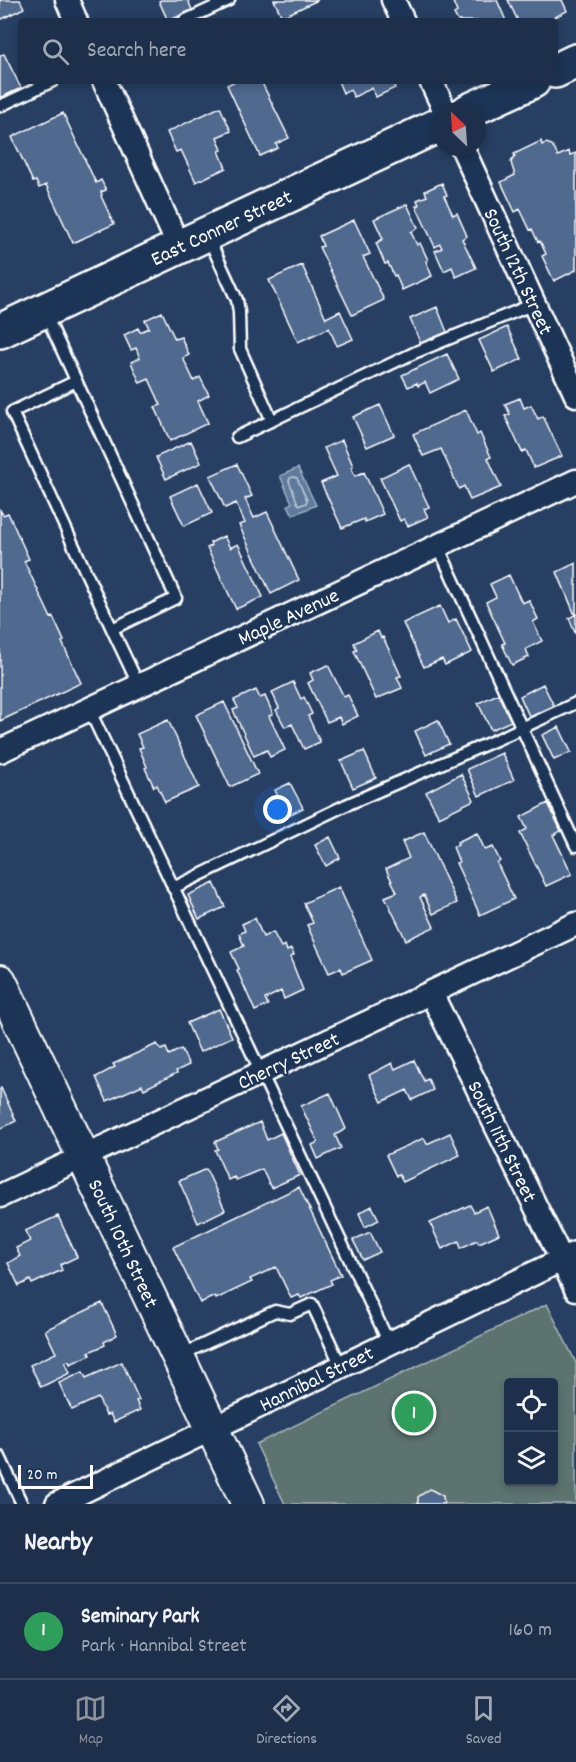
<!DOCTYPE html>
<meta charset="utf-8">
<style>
:root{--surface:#1d2f4a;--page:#253751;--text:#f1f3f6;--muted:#a0a9b5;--line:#3b4a62;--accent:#8c9099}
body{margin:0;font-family:Dekko,sans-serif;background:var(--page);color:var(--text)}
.controls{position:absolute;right:18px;bottom:18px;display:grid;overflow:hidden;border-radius:6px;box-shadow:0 3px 9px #0003}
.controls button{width:54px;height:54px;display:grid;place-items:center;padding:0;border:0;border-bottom:2px solid var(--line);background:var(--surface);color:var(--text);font:30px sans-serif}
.compass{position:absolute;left:432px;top:102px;width:54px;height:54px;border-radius:50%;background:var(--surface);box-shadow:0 3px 9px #0003;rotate:335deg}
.scale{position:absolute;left:18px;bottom:15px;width:75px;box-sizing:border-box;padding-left:6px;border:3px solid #fff;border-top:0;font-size:16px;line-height:21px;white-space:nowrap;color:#fff;-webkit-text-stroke:4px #1d3557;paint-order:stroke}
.you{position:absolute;left:278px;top:810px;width:21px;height:21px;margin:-15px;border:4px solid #fff;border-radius:50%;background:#1a73e8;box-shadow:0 0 0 9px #1a73e833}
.badge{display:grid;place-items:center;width:39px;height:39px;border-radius:50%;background:var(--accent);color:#fff;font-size:20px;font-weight:700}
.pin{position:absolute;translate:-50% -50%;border:3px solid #fff;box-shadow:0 2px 6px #0006}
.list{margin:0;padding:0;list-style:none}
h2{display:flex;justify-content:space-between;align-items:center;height:78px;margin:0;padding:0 24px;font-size:26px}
h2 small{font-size:20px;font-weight:400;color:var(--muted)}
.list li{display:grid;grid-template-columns:39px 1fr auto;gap:18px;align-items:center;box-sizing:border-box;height:96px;padding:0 24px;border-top:2px solid var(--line)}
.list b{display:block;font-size:22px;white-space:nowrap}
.list p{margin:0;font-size:20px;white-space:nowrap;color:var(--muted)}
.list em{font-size:20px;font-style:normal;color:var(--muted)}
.icon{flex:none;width:33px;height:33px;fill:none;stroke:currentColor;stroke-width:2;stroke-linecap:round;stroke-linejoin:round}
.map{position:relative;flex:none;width:576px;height:1504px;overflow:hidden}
.search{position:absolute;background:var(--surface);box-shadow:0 3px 9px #0003;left:18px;right:18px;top:18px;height:66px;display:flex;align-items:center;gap:15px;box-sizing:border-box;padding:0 21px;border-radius:6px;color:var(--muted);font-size:22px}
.sheet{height:174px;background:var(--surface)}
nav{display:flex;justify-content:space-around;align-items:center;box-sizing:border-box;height:84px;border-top:2px solid var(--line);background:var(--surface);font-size:16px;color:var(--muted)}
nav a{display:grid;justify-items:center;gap:3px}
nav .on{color:var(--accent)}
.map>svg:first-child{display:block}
.green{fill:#5b7370;stroke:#adb9b8;stroke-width:1.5;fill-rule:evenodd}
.water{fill:#5e7a9c;stroke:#9eafc4;stroke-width:1.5}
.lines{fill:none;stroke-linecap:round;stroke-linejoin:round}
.shore{stroke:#bfcad7;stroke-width:1.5}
.building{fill:#50698f;stroke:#fff;stroke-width:1.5}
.lane-casing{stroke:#fff;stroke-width:15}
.street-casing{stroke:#fff;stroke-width:27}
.secondary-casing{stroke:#fff;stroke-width:36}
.primary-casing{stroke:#fff;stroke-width:38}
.lane{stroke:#1d3557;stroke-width:10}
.street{stroke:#1d3557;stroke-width:22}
.secondary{stroke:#1d3557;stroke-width:32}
.primary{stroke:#1d3557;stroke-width:33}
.labels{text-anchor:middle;stroke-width:4.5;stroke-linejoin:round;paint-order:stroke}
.street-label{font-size:21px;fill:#fff;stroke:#1d3557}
</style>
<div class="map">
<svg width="576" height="1504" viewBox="0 0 576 1504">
<rect width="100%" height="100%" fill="#273f62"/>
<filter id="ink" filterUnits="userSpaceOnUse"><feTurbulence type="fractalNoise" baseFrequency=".0167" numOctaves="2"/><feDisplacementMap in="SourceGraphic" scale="12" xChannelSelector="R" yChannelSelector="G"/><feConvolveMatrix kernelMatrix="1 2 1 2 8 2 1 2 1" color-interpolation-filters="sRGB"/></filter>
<g filter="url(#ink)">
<path class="green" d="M547,1304L576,1363V1504H285L256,1444ZM508,1382H554V1482H508Z"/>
<path class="water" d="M298,468L316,505L293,515L288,505L292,503L280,476Z"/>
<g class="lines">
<path class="shore" d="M294,477L297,478L307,500L306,503L301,505L298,504L289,481L290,478Z"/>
</g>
<path class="building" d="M0,0H20L24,8L0,20Z
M161,0H188L192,10L168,21L159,1Z
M274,0H318L282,17Z
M457,0H497L506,21H458L454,14L457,12L453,2Z
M508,0H562L567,11L547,21H518Z
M4,54L21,88L0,98V55Z
M235,81H261L289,138L276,144L278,148L260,156L227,85Z
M338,81H392L395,88L376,97L372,88L354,97L350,90L343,93Z
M220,107L231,131L217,137L222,150L219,151L226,168L196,182L181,150L176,152L167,132Z
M63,113L96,183L101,180L106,190L101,192L102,195L101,196L114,224L73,243L46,185L39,188L36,181L33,182L12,137Z
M541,141L542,145L546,143L552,145L558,156L569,151L570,155L576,153V270L554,281L542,256L546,254L540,241L538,242L532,229L530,230L520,209L515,212L501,182L515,175L512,166L511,162L515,156L514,154Z
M442,183L447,195L444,196L453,215L457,213L467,236L462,239L476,268L456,277L452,267L444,271L435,251L442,248L440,244L435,247L416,206L419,205L417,200L427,196L425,191Z
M407,204L418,228L411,232L417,245L420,243L428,260L426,261L432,276L402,290L396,275L394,276L388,263L385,264L376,243L383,239L374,219Z
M354,220L370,254L363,257L384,300L352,315L319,247L323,246L319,236Z
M302,265L326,318L340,311L353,339L337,346L329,328L298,342L269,280Z
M437,307L447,332L421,344L410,319Z
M162,312L175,339L181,337L189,355L183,358L194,381L200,377L209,395L198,401L208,423L170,441L155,407L161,405L149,379L140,383L131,362L140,358L136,348L131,350L124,335L138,328L140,332L149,328L145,320Z
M507,327L522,359L494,372L479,340Z
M447,354L459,379L430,393L425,382L418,386L417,383L408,387L402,375Z
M520,398L524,408L531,405L538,419L543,416L562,456L534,468L526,450L522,452L505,416L510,414L505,404Z
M380,405L394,435L367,447L353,417Z
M466,410L477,435L480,433L491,457L488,458L501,487L470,500L464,486L459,489L441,449L423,456L413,434Z
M342,440L353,466L351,467L355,476L364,472L383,514L365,522L364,519L342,528L321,483L337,476L324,448Z
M191,441L201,463L166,479L156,457Z
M237,464L252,496L245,499L254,518L267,512L299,580L271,594L239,525L245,523L236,503L225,508L210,476Z
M409,464L429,507L424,509L428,517L408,526L404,519L400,521L380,478Z
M198,483L212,513L184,526L170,496Z
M0,510L3,515L8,513L29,559L24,561L51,618L53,617L64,641L62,642L81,683L0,721Z
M224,536L230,548L238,544L263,597L236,609L207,548L211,546L210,543Z
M576,563V635L569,618L575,615L557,572Z
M509,575L522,603L529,600L538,619L533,622L542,641L526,649L529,657L512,665L502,644L505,643L486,602L496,597L490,584Z
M440,606L448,623L456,619L472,652L445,665L442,659L424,667L403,623Z
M378,631L381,638L383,637L401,676L397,677L402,688L376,699L354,651L357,650L354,643Z
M328,665L344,697L348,695L358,716L342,724L339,717L327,722L308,683L313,680L310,673Z
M293,682L301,699L304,697L312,714L308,716L320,742L304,749L292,724L285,727L276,710L279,708L272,692Z
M543,684L554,706L530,718L520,696Z
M256,690L260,698L265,696L273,714L269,716L285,750L270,757L267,750L254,756L233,710L238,708L234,700Z
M498,694L511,721L491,730L478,703Z
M224,702L258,774L230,787L196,715Z
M168,720L199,787L165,802L157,785L154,787L145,768L147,767L139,748L143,747L137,734Z
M438,720L449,744L426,755L415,731Z
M559,727L571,752L554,760L542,735Z
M364,751L376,778L353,788L341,761Z
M502,753L514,780L479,796L467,769Z
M461,774L474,800L439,817L426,792Z
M290,783L303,808L287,816L275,790Z
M548,803L561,831L553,835L572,874L546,886L520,833L527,829L521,817Z
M424,832L457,903L433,914L424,895L420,897L434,927L406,940L385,897L397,892L386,869L409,858L402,842Z
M477,833L485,850L493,847L500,861L497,863L514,899L480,915L456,863L459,862L453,847L458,845L457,842Z
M330,837L340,858L326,866L315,845Z
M214,883L225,907L199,919L188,895Z
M339,887L372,960L343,973L341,968L329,973L307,925L313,923L304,903Z
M255,918L263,937L273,932L281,947L285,945L287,951L291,949L294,955L290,957L303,990L284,999L281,991L265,999L268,1005L255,1011L237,970L239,969L231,952L244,946L239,934L245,931L242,924Z
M219,1009L232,1037L200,1052L187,1023Z
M157,1044L161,1050L166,1048L169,1055L181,1049L189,1065L176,1071L177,1073L144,1089L142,1085L107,1101L96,1077L115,1067L113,1064Z
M414,1060L424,1081L428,1079L433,1090L412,1100L407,1090L382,1102L369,1075L392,1063L395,1069Z
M1,1088L16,1121L0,1129V1089Z
M330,1093L346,1129L335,1135L341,1148L318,1159L312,1145L318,1142L301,1106Z
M260,1122L267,1140L281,1133L300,1175L271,1188L262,1169L236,1180L234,1177L228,1180L215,1150L218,1149L215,1142Z
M450,1133L460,1155L403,1182L399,1175L396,1176L386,1155L424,1138L427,1144Z
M206,1169L225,1210L198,1223L179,1181Z
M299,1187L341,1275L330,1280L332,1284L301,1298L299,1295L291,1298L276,1267L250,1279L252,1282L216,1299L215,1296L200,1303L173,1247Z
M470,1205L474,1212L487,1206L499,1234L479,1243L477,1240L461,1248L459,1241L442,1249L430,1223Z
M372,1206L379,1220L365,1227L359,1213Z
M58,1216L77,1257L60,1265L62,1270L32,1284L30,1280L19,1286L8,1263L20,1256L16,1248L30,1241L25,1231Z
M370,1232L380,1252L363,1260L353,1240Z
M102,1303L117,1335L104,1342L105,1345L89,1352L91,1355L70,1364L69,1361L65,1362L70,1373L41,1387L30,1365L56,1353L45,1330Z
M122,1362L139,1400L136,1401L140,1410L114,1422L110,1414L106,1415L98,1398L72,1410L59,1383L83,1372L86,1378Z
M430,1489L443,1496L444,1504H418V1497Z"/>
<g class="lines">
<g class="lane-casing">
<path id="lane" d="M184,21L229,0
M0,106L53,81
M208,237L237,300L239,312L240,349L272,421
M45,313L176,598L112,629L139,686
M76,381L12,412L112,629
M237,437L416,352L534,304
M438,546L576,846
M89,709L389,1343
M173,888L346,805L498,739L576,703
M181,1355L275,1311L290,1314L312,1304L341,1366
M0,1457L22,1504"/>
</g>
<g class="street-casing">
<path id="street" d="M67,0L76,21
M393,0L403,21
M104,81L179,247
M431,81L445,111
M462,147L576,395
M0,751L576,481
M431,993L576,1289
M0,1196L576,924
M57,1504L576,1253"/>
</g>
<g class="secondary-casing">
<path id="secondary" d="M0,981L248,1504"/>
</g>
<g class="primary-casing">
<path id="primary" d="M555,71L576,61
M468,111L533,81
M0,331L441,124"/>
</g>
<use href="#lane" class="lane"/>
<use href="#street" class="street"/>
<use href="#secondary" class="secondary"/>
<use href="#primary" class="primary"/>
</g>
</g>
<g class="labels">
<g class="street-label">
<text transform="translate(221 227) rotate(-25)" y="7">East Conner Street</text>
<text transform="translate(519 271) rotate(65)" y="7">South 12th Street</text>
<text transform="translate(288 616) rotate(-25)" y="7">Maple Avenue</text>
<text transform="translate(288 1060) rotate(-25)" y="7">Cherry Street</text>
<text transform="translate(503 1141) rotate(64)" y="7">South 11th Street</text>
<text transform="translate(124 1243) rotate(65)" y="7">South 10th Street</text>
<text transform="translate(316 1378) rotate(-26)" y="7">Hannibal Street</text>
</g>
</g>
</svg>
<div class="controls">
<button><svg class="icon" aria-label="locate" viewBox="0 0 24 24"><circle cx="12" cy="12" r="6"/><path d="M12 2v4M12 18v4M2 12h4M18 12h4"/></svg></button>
<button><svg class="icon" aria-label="layers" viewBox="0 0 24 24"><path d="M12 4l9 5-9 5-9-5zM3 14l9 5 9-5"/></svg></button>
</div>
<svg class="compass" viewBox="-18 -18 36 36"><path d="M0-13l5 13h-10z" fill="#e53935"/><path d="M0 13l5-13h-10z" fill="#a0a9b5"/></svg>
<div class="scale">20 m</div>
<div class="you"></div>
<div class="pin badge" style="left:414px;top:1413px;background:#2e9e5b">1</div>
<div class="search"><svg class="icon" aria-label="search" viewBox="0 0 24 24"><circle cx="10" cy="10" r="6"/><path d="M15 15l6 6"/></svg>Search here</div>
</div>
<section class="sheet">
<h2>Nearby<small></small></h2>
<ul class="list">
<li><span class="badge" style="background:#2e9e5b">1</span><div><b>Seminary Park</b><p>Park · Hannibal Street</p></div><em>160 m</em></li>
</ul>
</section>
<nav>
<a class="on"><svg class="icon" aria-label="map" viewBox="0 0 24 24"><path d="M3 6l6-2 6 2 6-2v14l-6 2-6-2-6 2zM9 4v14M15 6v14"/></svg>Map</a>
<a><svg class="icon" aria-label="directions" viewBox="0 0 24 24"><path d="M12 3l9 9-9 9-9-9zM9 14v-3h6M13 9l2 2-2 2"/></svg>Directions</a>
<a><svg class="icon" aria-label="saved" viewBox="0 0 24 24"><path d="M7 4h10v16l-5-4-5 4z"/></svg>Saved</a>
</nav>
